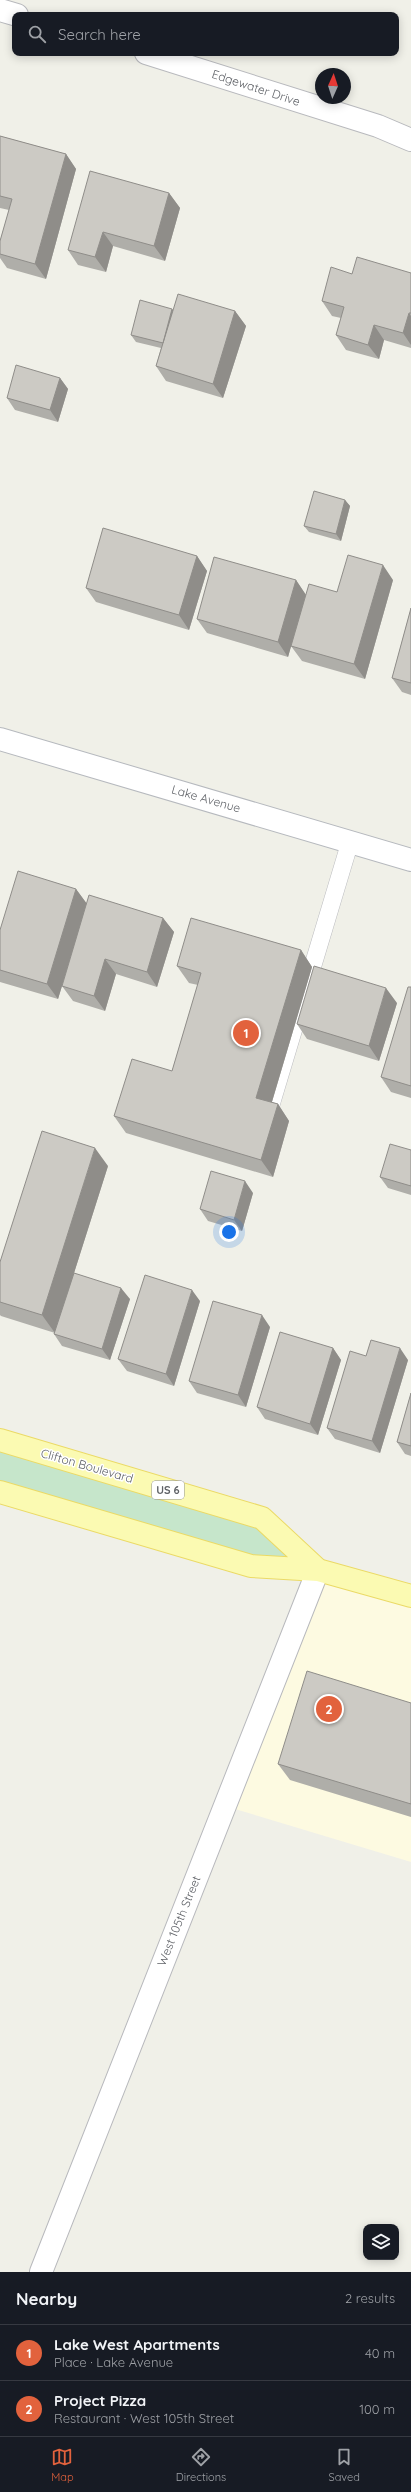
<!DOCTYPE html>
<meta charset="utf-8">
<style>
:root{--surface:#171b24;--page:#242831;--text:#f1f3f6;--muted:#9ea1a6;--line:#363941;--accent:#e2623d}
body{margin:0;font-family:Quicksand,sans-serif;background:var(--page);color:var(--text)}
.controls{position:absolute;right:12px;bottom:12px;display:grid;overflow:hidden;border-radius:8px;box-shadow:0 2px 10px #0003}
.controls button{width:36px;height:36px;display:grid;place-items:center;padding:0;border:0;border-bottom:1px solid var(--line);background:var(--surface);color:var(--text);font:20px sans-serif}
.compass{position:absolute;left:315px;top:68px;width:36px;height:36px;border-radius:50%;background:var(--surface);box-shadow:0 2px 10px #0003;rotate:3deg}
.you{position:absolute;left:229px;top:1232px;width:14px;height:14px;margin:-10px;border:3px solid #fff;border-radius:50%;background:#1a73e8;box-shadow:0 0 0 6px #1a73e833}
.badge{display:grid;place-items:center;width:26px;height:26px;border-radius:50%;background:var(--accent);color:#fff;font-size:13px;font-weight:700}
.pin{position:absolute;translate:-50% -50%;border:2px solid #fff;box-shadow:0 1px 4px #0006}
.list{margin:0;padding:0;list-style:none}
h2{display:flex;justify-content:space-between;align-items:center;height:52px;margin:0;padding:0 16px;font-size:17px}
h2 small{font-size:13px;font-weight:400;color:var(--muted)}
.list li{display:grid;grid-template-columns:26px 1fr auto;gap:12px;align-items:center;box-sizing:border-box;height:56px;padding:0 16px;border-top:1px solid var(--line)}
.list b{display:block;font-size:15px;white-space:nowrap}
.list p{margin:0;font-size:13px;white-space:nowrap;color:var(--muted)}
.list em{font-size:13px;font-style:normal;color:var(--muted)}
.icon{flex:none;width:22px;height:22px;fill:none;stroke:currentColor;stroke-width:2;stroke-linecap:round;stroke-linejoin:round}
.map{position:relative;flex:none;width:411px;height:2272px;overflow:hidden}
.search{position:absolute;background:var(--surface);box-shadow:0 2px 10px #0003;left:12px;right:12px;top:12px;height:44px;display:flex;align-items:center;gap:10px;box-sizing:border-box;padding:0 14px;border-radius:8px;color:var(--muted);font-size:15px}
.sheet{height:164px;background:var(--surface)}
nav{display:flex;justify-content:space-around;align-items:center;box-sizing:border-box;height:56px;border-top:1px solid var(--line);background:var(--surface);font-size:11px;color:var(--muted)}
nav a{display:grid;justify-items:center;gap:2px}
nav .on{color:var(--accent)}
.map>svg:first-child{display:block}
.commercial{fill:#fdfae1}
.green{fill:#c6e6cb}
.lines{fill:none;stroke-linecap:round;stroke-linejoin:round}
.lane-casing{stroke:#b8b9bd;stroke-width:18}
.street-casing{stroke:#b8b9bd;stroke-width:24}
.secondary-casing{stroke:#b6b9be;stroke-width:24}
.primary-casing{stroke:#ebda66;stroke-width:24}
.lane{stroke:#fff;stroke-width:17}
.street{stroke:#fff;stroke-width:22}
.secondary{stroke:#fff;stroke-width:22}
.primary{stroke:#fbfab2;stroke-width:22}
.wall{fill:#afaea9}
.shaded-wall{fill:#8f8d89}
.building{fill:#cccac4;stroke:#8f8d89}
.labels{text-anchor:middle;stroke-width:3;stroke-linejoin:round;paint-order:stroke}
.shield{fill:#fff;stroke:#8f9195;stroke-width:1}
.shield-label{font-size:11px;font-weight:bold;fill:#5f6267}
.street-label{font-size:12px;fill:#5f6267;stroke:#fff}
</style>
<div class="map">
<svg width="411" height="2272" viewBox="0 0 411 2272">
<rect width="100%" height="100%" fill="#f0f0e8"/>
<path class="commercial" d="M318,1570L411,1596V1862L225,1806Z"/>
<path class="green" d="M0,1440L262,1518L318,1570L251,1566L0,1492Z"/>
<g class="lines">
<g class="lane-casing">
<path id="lane" d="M271,1105L350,842"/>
</g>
<g class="street-casing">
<path id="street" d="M0,10L17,15
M146,53L378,126L411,140
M41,2272L318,1570"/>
</g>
<g class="secondary-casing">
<path id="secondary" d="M0,739L411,860"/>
</g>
<g class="primary-casing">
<path id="primary" d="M0,1440L262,1518L318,1570
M0,1492L251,1566L318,1570L411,1596"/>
</g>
<use href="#lane" class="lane"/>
<use href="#street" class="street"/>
<use href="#secondary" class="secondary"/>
<use href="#primary" class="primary"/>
</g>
<path class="wall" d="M0,136L66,154L76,169L46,279L7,268L0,258V241L9,210L0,208Z
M169,193L180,208L165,261L113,246L106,272L78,265L68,250Z
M411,273V348L384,340L379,359L346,350L336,335L341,318L332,316L322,301L352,274Z
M172,309L173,310L235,311L246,326L223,398L166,381L156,366L161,348L136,342L131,335Z
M60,378L68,389L58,422L15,410L7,398Z
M345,500L350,506L341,541L309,532L304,526Z
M197,556L207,571L189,630L96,602L86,588Z
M296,580L306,595L337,592L393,580L365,679L302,661L291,646L288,657L207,633L197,619Z
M411,608V695L402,692L392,678Z
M76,889L87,904L58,999L0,982V930Z
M163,918L174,932L157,987L116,974L105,1011L73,1001L62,986Z
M301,950L312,967L272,1102L278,1104L289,1121L273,1177L126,1133L114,1116L172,1071L198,985L189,983L177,966Z
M411,987V1098L391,1092L381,1077Z
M397,1003L379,1061L307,1039L297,1024Z
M411,1150V1195L388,1188L380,1177Z
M108,1166L74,1273L130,1299L110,1360L62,1346L54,1334L55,1333L1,1316L0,1315V1262Z
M253,1193L242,1231L208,1221L200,1209Z
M200,1301L174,1386L127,1371L118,1359Z
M270,1327L246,1407L197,1393L189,1381Z
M333,1348L341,1360L318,1435L265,1419L257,1407Z
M366,1356L408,1360L380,1453L335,1439L327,1428Z
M411,1393V1456L405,1454L397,1442Z
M411,1703V1817L290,1780L278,1764Z"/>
<path class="shaded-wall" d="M66,154L76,169L46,279L35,264Z
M169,193L180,208L165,261L154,246Z
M103,232L113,246L106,272L95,257Z
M172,309L177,315L163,343Z
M235,311L246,326L223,398L213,384Z
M409,313L411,316V345L403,333Z
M374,325L384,340L379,359L368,345Z
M60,378L68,389L58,422L50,410Z
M345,500L350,506L341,541L336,534Z
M197,556L207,571L189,630L179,615Z
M383,565L393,580L365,679L354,664Z
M296,580L306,595L288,657L278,642Z
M76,889L87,904L58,999L47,984Z
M163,918L174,932L157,987L147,972Z
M301,950L312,967L268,1115L256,1098Z
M105,959L116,974L105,1011L94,996Z
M386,988L397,1003L379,1061L369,1046Z
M278,1104L289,1121L273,1177L261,1160Z
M95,1148L108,1166L55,1333L42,1315Z
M245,1181L253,1193L242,1231L234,1220Z
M121,1288L130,1299L110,1360L102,1349Z
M192,1290L200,1301L174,1386L166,1374Z
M262,1315L270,1327L246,1407L238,1395Z
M333,1348L341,1360L318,1435L310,1424Z
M400,1348L408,1360L380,1453L372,1441Z"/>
<path class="building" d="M0,136L66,154L35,264L0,254V241L12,199L0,196Z
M90,171L169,193L154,246L103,232L95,257L68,250Z
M357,257L411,273V313H409L403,333L374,325L368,345L336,335L344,307L322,301L331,267L352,274Z
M178,294L235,311L213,384L156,366Z
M140,300L172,309L163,343L131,335Z
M16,365L60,378L50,410L7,398Z
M314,491L345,500L336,534L304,526Z
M103,528L197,556L179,615L86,588Z
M348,555L383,565L354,664L291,646L309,584L337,592Z
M214,557L296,580L278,642L197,619Z
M411,608V683L392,678Z
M18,871L76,889L47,984L0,970V930Z
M89,895L163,918L147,972L105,959L94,996L62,986Z
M191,918L301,950L256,1098L278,1104L261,1160L114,1116L132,1059L172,1071L201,973L177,966Z
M314,966L386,988L369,1046L297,1024Z
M408,987H411V1086L381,1077Z
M42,1131L95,1148L42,1315L0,1302V1262Z
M390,1144L411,1150V1186L380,1177Z
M211,1171L245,1181L234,1220L200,1209Z
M74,1273L121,1288L102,1349L54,1334Z
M145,1275L192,1290L166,1374L118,1359Z
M213,1301L262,1315L238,1395L189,1381Z
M280,1332L333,1348L310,1424L257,1407Z
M371,1340L400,1348L372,1441L327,1428L350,1351L366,1356Z
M411,1393V1446L397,1442Z
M307,1671L411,1703V1804L278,1764Z"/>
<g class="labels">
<rect class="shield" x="152" y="1481" width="32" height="18" rx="3"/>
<g class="shield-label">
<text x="168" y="1494">US 6</text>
</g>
<g class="street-label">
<text transform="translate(256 88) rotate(18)" y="4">Edgewater Drive</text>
<text transform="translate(206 799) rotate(16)" y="4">Lake Avenue</text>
<text transform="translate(87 1466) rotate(16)" y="4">Clifton Boulevard</text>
<text transform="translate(179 1921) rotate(-68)" y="4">West 105th Street</text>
</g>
</g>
</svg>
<div class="controls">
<button><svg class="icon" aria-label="layers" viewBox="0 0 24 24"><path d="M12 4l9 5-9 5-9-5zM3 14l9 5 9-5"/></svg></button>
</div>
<svg class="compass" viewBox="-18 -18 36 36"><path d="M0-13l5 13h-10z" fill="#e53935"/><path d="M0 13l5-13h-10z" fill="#9ea1a6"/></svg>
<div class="you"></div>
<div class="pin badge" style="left:246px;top:1033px">1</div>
<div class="pin badge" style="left:329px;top:1709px">2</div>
<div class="search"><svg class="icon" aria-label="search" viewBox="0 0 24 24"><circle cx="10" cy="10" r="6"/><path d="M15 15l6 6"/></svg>Search here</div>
</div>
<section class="sheet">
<h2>Nearby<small>2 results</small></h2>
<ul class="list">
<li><span class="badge">1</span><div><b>Lake West Apartments</b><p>Place · Lake Avenue</p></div><em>40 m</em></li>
<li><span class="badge">2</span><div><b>Project Pizza</b><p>Restaurant · West 105th Street</p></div><em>100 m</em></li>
</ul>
</section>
<nav>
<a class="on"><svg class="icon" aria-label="map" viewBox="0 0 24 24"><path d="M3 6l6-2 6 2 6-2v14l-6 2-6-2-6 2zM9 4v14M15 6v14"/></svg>Map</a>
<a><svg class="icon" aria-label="directions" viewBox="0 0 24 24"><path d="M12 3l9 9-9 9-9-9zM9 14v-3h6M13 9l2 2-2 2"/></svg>Directions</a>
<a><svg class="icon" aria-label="saved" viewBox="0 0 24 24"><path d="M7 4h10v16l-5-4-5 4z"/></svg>Saved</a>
</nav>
